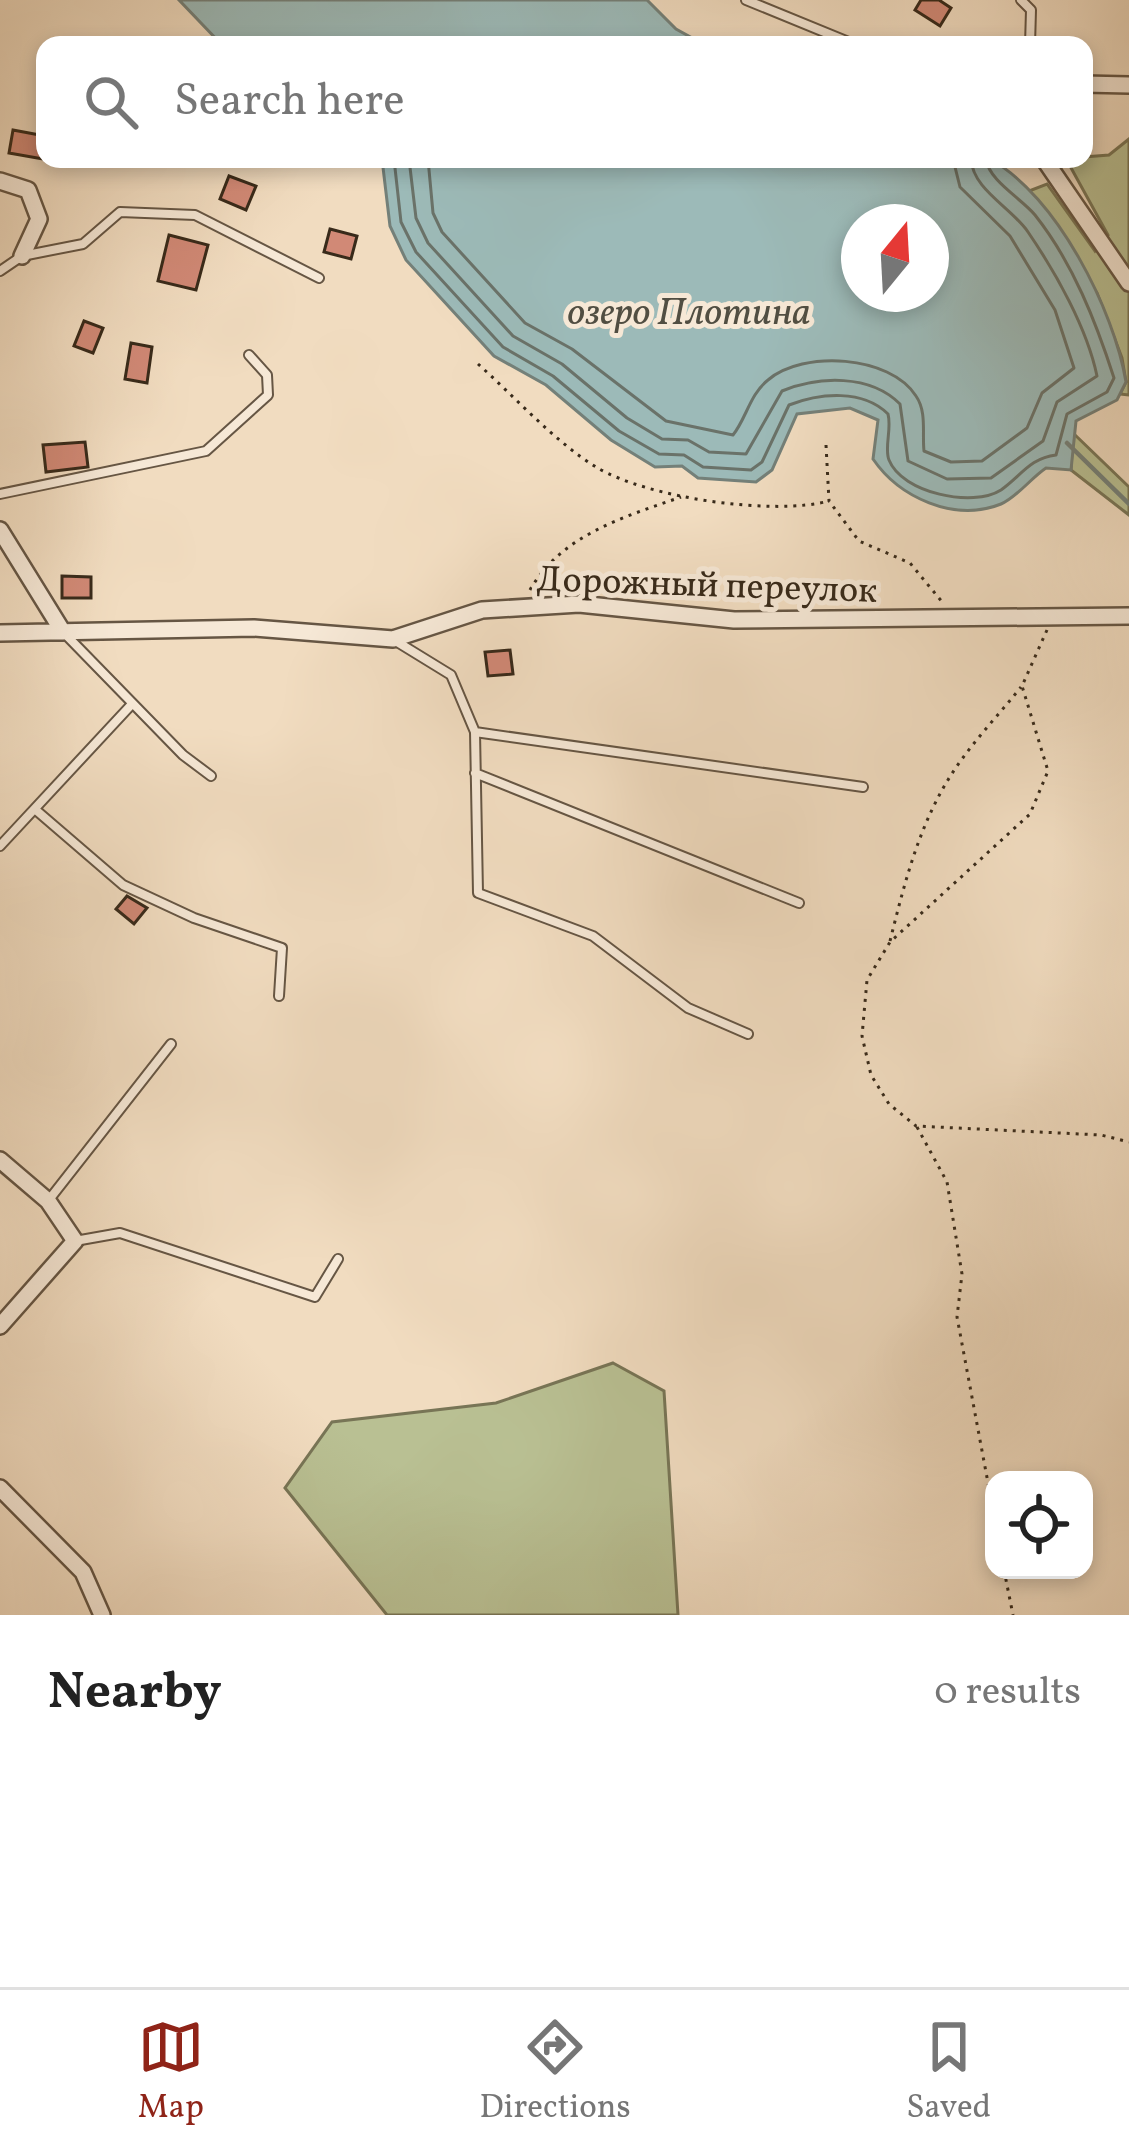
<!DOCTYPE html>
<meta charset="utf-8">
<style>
:root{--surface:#fff;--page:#f6f6f6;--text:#222;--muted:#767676;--line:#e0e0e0;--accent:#8f2418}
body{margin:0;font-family:Vollkorn,serif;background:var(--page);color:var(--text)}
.controls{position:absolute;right:36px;bottom:36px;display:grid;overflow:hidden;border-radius:24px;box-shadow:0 6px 18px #0003}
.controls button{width:108px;height:108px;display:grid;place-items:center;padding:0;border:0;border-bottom:3px solid var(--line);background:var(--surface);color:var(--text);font:60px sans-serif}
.compass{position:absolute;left:841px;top:204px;width:108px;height:108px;border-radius:50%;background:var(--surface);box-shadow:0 6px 18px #0003;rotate:18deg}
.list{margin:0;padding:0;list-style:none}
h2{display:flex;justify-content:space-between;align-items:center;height:156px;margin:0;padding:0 48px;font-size:51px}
h2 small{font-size:39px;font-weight:400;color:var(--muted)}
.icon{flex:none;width:66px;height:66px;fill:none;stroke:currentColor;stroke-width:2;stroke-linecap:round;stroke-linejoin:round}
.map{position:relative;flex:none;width:1129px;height:1615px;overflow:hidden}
.search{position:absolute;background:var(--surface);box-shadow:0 6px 18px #0003;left:36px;right:36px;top:36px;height:132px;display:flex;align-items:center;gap:30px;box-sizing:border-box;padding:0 42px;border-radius:24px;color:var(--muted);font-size:45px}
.sheet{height:372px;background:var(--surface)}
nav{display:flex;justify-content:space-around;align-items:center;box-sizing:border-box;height:168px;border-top:3px solid var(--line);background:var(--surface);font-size:33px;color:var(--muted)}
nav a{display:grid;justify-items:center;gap:6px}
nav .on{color:var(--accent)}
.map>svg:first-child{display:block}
.green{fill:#b9c093;stroke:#787556;stroke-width:3}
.water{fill:#9cbab8;stroke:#748079;stroke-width:3;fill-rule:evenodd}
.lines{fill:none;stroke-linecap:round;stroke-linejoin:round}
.shore{stroke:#6a7269;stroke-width:3}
.stream{stroke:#748079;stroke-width:4.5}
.building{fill:#d18976;stroke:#382a1a;stroke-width:3}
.lane-casing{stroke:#665644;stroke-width:12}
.street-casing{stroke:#665644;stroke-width:20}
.path{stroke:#382a1a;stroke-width:3;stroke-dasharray:3 6;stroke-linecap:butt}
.lane{stroke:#f6e8d6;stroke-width:8}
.street{stroke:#f6e8d6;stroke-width:15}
.labels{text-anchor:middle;stroke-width:10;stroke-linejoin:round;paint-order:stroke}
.street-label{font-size:36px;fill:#382a1a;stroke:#f6e8d6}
.water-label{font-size:39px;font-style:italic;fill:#514e42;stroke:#f6e8d6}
</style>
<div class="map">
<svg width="1129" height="1615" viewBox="0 0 1129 1615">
<rect width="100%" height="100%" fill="#f1dcc0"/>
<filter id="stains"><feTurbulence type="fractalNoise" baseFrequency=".00167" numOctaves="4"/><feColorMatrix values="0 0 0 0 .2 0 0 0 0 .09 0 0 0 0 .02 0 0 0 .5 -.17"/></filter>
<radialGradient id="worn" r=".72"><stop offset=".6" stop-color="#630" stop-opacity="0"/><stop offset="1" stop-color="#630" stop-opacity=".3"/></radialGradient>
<path class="green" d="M1129,139V395L1120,394L1126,382L1122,358L1097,293L1029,191L1047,184L1095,251L1108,235L1070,166L1084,157L1109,155Z
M1073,433L1129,487V515L1071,470Z
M613,1363L664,1391L678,1615H387L285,1488L332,1422L496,1403Z"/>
<path class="water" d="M179,0H647L676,29L705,45H222Z
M382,159H990C1057,196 1114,310 1126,382L1117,400L1076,421L1071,470L1046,468C1031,478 1016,498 1001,504C954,523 899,497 873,459L878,420L850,408L797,414L772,470L756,482L698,478L682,466L655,467L611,440L546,385L494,356L406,260L390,226ZM859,222H931V294H859Z"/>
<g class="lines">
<path class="shore" d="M394,159L401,222L416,252L503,347L553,376L619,431L659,454L684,455L703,467L751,470L762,462L789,405C820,393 863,389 888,414C892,429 884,448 889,460C902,493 973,508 1001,490C1021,476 1030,458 1056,455L1067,414L1107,392L1114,378C1096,322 1073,263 1035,215C1021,198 989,181 986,159
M409,159L416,218L428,243L513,336L562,364L627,418L662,439L688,440L709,452L746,454L782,391C819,376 870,374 900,404L908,461L947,479L991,478L1043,441L1057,402L1097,376C1087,328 1056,273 1028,232C1011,207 973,190 971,159
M428,159L433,213L442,232L525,323L572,349L666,421L733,435C746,419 750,394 768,380C803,350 890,355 916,396C927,412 922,433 924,451L951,462L982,461L1027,428L1042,393L1074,368L1055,310L1010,236L960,187L953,159"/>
<path class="stream" d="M1067,443L1129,504"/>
</g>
<path class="building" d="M921,0H939L951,8L940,26L915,10Z
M13,130L45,136L43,159L9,153Z
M229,176L256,186L246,210L220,199Z
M330,229L357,236L351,259L324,252Z
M169,235L208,245L196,290L158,281Z
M84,321L103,328L93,353L74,346Z
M131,343L152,347L147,383L125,379Z
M85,442L88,467L46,472L43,445Z
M62,576L91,577V598H62Z
M510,650L513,674L488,676L485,652Z
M127,896L147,908L134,924L116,909Z"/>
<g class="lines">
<g class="lane-casing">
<path id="lane" d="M746,0L856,45
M1021,0L1031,10L1030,45
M0,271L22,256L83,244L120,212L195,215L319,278
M0,494L206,451L268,395L267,375L249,355
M67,636L183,755L211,776
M394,640L451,675L475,732L863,787
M475,732L478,893L593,936L688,1008L748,1034
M475,773L799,903
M37,811L123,885L194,918L282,948L279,996
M0,846L132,704
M48,1201L171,1044
M75,1241L120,1233L315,1297L338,1259"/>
</g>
<g class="street-casing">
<path id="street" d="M1084,84L1129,85
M1044,159L1129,283
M0,181L28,190L39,219L22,256
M0,530L63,632
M0,633L254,628L393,639L482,610L579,604L734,620L1129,616
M0,1160L48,1201L75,1241L0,1326
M0,1488L83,1572L102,1615"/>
</g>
<path class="path" d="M478,364C515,397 554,441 596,467C647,498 773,516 829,501
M826,445L829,501L859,541L910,563L943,603
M530,590C561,535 624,517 681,497
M1047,630L1022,686L1048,771L1030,814L890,942L867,980L862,1036L871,1075L889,1104L916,1126L1101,1135L1129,1142
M890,941C906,877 922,813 962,759C980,734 1002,711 1021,687
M917,1127L947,1182L962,1274L957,1317L994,1515
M1004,1570L1013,1615"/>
<use href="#lane" class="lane"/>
<use href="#street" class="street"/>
</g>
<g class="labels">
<g class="street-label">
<text transform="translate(707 583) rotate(2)" y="13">Дорожный переулок</text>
</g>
<g class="water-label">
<text x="689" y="324">озеро Плотина</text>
</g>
</g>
<rect width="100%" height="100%" filter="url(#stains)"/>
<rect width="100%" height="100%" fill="url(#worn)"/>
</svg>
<div class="controls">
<button><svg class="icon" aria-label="locate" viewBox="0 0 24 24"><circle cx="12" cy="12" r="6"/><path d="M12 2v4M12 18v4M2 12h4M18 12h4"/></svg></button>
</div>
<svg class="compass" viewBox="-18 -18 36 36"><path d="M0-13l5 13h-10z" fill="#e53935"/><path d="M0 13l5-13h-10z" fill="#767676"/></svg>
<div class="search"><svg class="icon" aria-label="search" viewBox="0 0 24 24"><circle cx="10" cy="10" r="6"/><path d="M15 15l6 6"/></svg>Search here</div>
</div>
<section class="sheet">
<h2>Nearby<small>0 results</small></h2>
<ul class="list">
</ul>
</section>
<nav>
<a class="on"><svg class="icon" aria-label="map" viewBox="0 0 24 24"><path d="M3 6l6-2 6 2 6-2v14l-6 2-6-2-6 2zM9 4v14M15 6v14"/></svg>Map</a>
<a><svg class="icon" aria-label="directions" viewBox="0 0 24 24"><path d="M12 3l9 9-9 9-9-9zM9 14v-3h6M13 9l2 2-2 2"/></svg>Directions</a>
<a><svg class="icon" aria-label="saved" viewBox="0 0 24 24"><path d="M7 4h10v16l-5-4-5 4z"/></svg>Saved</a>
</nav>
